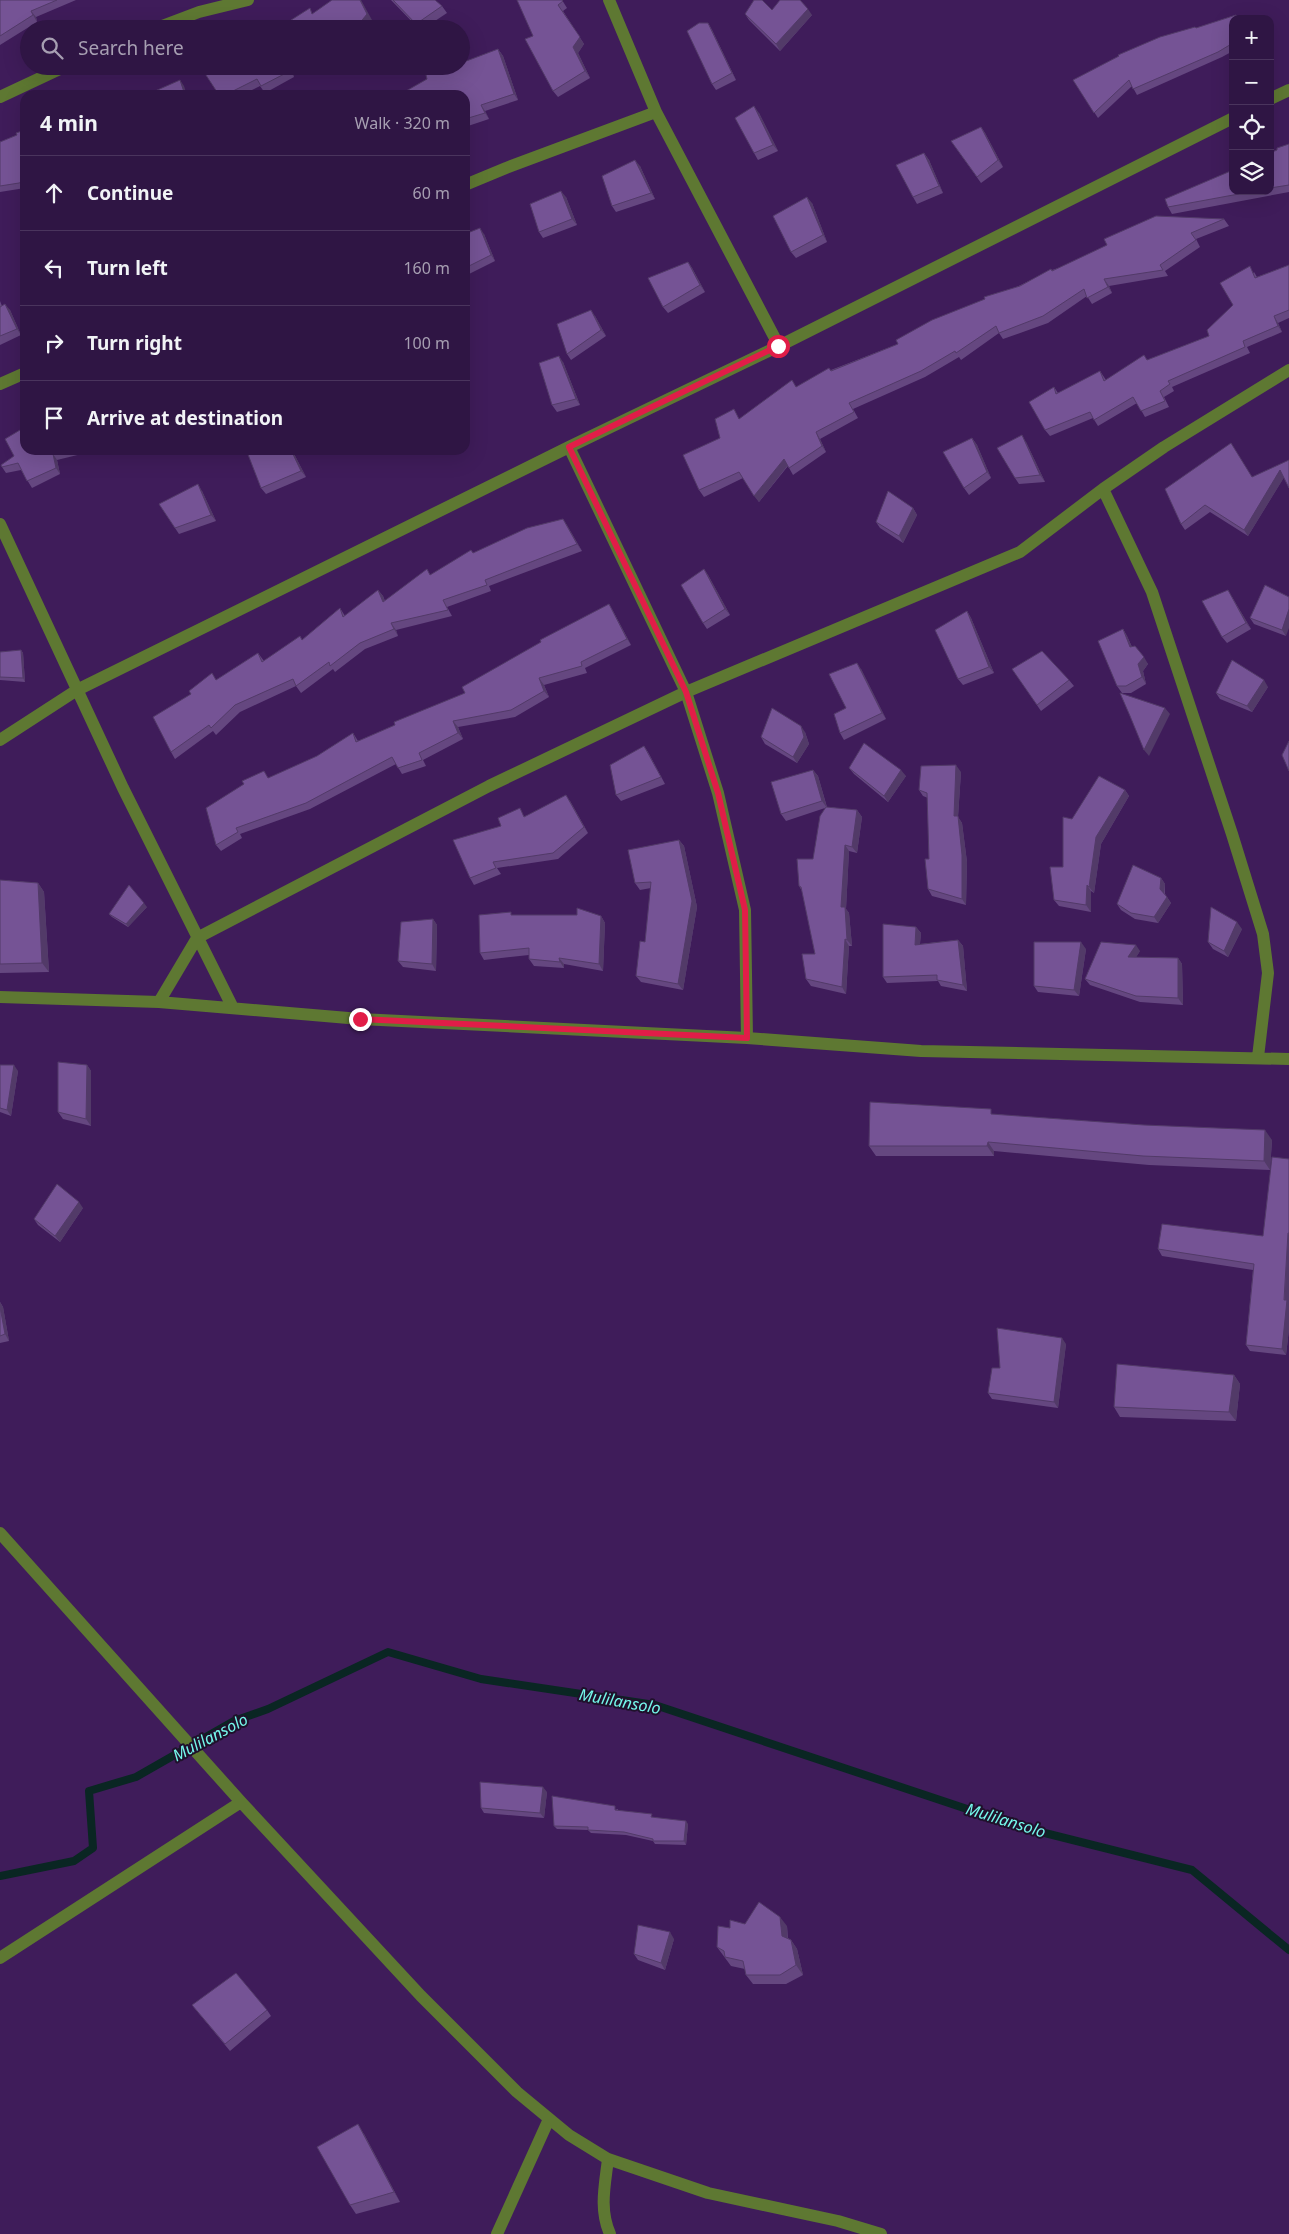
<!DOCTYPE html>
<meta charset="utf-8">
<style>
:root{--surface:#2f1544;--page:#3b224f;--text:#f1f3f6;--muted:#a79fb2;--line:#4a345d}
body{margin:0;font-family:"Noto Sans",sans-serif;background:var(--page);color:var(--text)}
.controls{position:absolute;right:15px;top:15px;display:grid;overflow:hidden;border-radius:10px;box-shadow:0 5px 20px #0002}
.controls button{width:45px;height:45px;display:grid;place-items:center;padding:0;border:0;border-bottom:1px solid var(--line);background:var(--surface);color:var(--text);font:25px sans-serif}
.stop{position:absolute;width:15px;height:15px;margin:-11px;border:4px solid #e11d48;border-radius:50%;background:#fff}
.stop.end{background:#e11d48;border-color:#fff;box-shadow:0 1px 5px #0008}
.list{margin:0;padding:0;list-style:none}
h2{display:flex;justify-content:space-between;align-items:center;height:65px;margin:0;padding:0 20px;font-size:21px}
h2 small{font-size:16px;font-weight:400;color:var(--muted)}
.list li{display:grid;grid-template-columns:32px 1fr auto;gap:15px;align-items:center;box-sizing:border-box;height:75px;padding:0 20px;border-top:1px solid var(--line)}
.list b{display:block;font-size:19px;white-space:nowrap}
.list em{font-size:16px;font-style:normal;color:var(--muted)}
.icon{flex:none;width:28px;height:28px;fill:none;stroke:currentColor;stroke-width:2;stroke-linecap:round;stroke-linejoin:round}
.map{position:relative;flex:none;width:1289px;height:2234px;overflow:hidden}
.search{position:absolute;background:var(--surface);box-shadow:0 5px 20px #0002;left:20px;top:20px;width:450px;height:55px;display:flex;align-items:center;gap:12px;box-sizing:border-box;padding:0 18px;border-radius:28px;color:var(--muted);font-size:19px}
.panel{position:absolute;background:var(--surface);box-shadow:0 5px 20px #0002;left:20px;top:90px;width:450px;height:365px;border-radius:15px}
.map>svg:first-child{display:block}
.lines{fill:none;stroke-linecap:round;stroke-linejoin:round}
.stream{stroke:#0a2623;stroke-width:8}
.minor{stroke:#5e7832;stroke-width:12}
.wall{fill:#654780}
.shaded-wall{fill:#523a68}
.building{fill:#755395;stroke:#523a68}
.route{stroke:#e11d48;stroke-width:6}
.labels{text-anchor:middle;stroke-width:4;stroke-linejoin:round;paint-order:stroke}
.water-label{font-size:16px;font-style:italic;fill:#75f9ec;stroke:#1f112b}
</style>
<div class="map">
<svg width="1289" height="2234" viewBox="0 0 1289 2234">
<rect width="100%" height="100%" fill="#3f1c5a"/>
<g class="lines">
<path class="stream" d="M0,1876L74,1861L93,1848L89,1791L136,1777L234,1721L268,1709L388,1652L481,1679L655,1705L1021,1827L1192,1870L1289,1950"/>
<path class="minor" d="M609,0L656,112L779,346
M154,29L199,12L248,0
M0,97L66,66
M1270,99L1289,90
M465,185L506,168L656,112
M0,384L25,373
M569,447L686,692L718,793L745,910L747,1038
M1103,489L1152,592L1232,834L1263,934L1268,973L1258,1057
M0,524L123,788L232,1006
M0,740L77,690L569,447L779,346L1233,118
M0,997L159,1002L360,1019L747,1038L921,1051L1289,1059
M159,1002L197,938L489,786L686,692L1020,552L1103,489L1164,447L1289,370
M0,1533L241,1802L421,1996L517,2092L569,2135L608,2159L708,2193L838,2221L881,2234
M0,1958L241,1802
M608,2159C605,2185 599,2209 610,2234
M497,2234L549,2119"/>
</g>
<path class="wall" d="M0,0H76L36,17L37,22L0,45Z
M391,0H435L442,6L447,13L423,29H419Z
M562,0L567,8L563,11L584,44L578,53L590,78L558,97L553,91L533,36Z
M772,10L812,15L780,51L749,20L745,14Z
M1236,15L1239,19H1233V51L1222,57L1137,95L1132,86L1098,118L1073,80L1196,28Z
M708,23L712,30L736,80L716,90L712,84Z
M498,49L503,56L518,100L485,111L489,119L465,127V95Z
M200,66H293L291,67L294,77L265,93L260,86L242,95H219Z
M759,113L778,151L758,160L754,153Z
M981,127L985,133L1003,167L981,183L951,141Z
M25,130V188L0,192V142L17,135Z
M1289,144V192L1172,214L1168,207L1233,191H1270V153Z
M924,153L929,160L943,193L917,204L913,197Z
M640,166L655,199L616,212L612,206Z
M566,197L577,225L543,238L539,232Z
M812,203L827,242L796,258L791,252Z
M1224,219L1229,226L1196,239L1200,247L1165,271L1168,276L1109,286L1112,293L1092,304L1087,296L1048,323L1003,339L999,333L961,360L959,357L925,377L853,409L858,418L820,439L826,452L793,475L788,466L759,502L743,478L704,497L699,490L720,438L797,387L831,370L898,344L1052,270Z
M465,234H484L495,261L465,276Z
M688,262L692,268L705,292L668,313L663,307Z
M1289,265V318L1278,323L1282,332L1247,347L1250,353L1172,387L1174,391L1164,397L1169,407L1145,417L1137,403L1098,426L1093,418L1050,436L1045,430L1054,387L1058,393L1100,371L1106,380L1147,360L1209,336L1233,305L1254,272L1257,277Z
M0,301L2,306L10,310L21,335L0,345Z
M595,316L606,336L571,360L567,354Z
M563,362L580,405L557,412L552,405Z
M972,438L977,445L991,478L969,495L964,488Z
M1026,442L1045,482L1019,484L1015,478Z
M25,450H98L57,460L60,474L32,488L21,470L6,473L2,467L14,456Z
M253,450H292L306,477L266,494L261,488Z
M351,450H363L354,455Z
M1253,477H1284L1248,536L1210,512L1185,530L1181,524L1165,489Z
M202,491L216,521L179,534L159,504Z
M913,508L917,515L903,543L880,528L876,522Z
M563,519L582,551L489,586L491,591L447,607L452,616L396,630L398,636L365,649L335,672L333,669L301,693L296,686L240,712L216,735L213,731L175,759L171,752L191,694L216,680L258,653L264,661L303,639L340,608L345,616L378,590L383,596L385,601L431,575L473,553Z
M704,569L708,575L730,615L707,629L703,623Z
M1265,585L1286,636L1254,624L1250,618Z
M1232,597L1251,629L1227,643L1222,637Z
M609,604L613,611L631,645L585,668L587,673L544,685L549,697L515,717L458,727L463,739L423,760L426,766L402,774L396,764L310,809L240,834L242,838L221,851L216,845L269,778L317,756L353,733L358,741L395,725L465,693Z
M967,611L971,618L994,673L963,685L958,679Z
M1123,629L1127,636L1132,647L1148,664L1143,671L1146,684L1131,693H1122L1117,686Z
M21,650L23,653L25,682L0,680V652Z
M861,669L886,719L844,740L840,733L846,708Z
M1012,669L1069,680L1074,686L1041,711Z
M1268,687L1252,712L1220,699L1216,693Z
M805,732L809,744L797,763L765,744L761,737Z
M644,746L648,752L665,784L621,801L616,795Z
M849,768L906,776L888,802L854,774Z
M813,770L818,776L827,807L857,810L862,817L857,853L849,851L846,909L849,913L852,946H849L846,994L811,986L806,979L815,954L802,891L799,886L813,859L825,808L786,821L781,814Z
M961,772L958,817L962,823L967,862L966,905L932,896L928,889L929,859L928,798L923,796L919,790Z
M1125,790L1129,796L1101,844L1094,893L1091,891V912L1059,906L1054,900L1063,867L1072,819Z
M570,801L588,833L558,859L497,868L501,874L474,885L470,878L501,826L525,816Z
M679,840L684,846L697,907L683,990L641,982L636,976L645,942L651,888L640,890L635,883Z
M1161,878L1165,884V894L1171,903L1158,923L1135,919L1121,910L1117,904Z
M0,880L38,883L44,892L49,972L0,973Z
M147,907L128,927L112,917L109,914Z
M513,915L601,916L605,923L603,971L564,964V968L534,966L529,959V955L484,960L480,953Z
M433,919L437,925L436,971L403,967L398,961Z
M916,927L921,933L920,944L958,940L963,946L967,991L941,986L938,981L887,983L883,977Z
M1242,929L1228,957L1213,949L1208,942Z
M1086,949L1079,996L1038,992L1034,986Z
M1140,951L1136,957L1178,958L1182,964L1183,1005L1140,1002L1090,985L1085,979Z
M0,1065L18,1071L11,1116L0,1112Z
M87,1065L91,1071V1126L63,1119L58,1112Z
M995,1114L1272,1140L1270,1170L1149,1165L994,1151V1156H876L869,1146Z
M1289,1159V1329L1286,1355L1250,1351L1246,1345L1253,1270L1162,1256L1158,1249L1263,1236Z
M83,1208L60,1242L38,1225L34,1219Z
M0,1302L3,1307L9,1341L0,1343Z
M1066,1344L1058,1408L992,1399L988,1393L1000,1368Z
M1234,1375L1240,1384L1236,1421L1120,1417L1114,1407Z
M547,1792L544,1818L484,1813L481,1808Z
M618,1809V1810L688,1824L686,1845L655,1844L653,1841L626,1835L591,1833L588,1830L557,1829L554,1826Z
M745,1924L787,1926L788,1938L791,1940L797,1949L803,1975L786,1984H753L746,1975L745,1969L731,1966L717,1947L730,1928Z
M674,1939L665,1970L638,1960L634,1954Z
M192,2005L267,2010L271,2016L230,2051Z
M364,2134L400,2202L356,2214L350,2205Z"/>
<path class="shaded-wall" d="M360,0H361L372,20L365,29H355Z
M558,5L584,44L578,53L590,78L585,71L573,47Z
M808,9L812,15L780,51L776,44Z
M31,11L36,17L37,22L33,15Z
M708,23L712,30L736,80L732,73Z
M498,49L503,56L518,100L514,94Z
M288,66H290L291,67L294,77L290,71Z
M180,80L184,86L187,95H185Z
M481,105L485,111L489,119L485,113Z
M754,106L759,113L778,151L773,145Z
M981,127L985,133L1003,167L998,160Z
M924,153L929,160L943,193L939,186Z
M635,160L640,166L655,199L651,193Z
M561,191L566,197L577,225L572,219Z
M807,197L812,203L827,242L823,235Z
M480,228L484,234L495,261L491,255Z
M688,262L692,268L705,292L700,285Z
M1104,279L1109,286L1112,293L1108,287Z
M5,304L10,310L21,335L17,329Z
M591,310L595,316L606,336L601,330Z
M1274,316L1278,323L1282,332L1278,326Z
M559,356L563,362L580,405L576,399Z
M816,432L820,439L826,452L822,446Z
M1022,435L1026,442L1045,482L1040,475Z
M972,438L977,445L991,478L987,472Z
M291,450H292L306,477L301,471Z
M53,454L57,460L60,474L56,468Z
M784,459L788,465L759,502L754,496Z
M1280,470L1285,476L1248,536L1244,530Z
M198,484L202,491L216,521L211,515Z
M913,508L917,515L903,543L899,536Z
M563,519L567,525L582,551L577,544Z
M704,569L708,575L730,615L725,609Z
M378,590L383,596L387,608L383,602Z
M1228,590L1232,597L1251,629L1246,623Z
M609,604L613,611L631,645L627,639Z
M1289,609V628L1286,636L1282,630Z
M967,611L971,618L994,673L989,667Z
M391,623L396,630L398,636L394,629Z
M1123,629L1127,636L1135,654L1130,647Z
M21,650L23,653L25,682L23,678Z
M1144,657L1148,664L1143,671L1146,684L1142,677L1138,664Z
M857,663L861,669L886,719L882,713Z
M539,678L544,685L549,697L544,691Z
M1264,680L1268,687L1252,712L1247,706Z
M1165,708L1170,714L1149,756L1144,750Z
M453,721L458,727L463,739L458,733Z
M801,726L805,732L809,744L797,763L793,757Z
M956,765L961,772L958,817L962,823L967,862L966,905L962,899L954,816Z
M813,770L818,776L827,808L822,801Z
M901,770L906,776L888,802L884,796Z
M1125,790L1129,796L1101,844L1094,893L1089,887L1096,837Z
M566,795L570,801L588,833L584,827Z
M857,810L862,817L857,853L852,847Z
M679,840L684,846L697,907L683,990L678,984Z
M845,845L849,851L846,909L849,913L852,946L847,940L841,907Z
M1161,878L1165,884L1164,895L1160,889Z
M38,883L44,892L49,972L42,963Z
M1087,885L1091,891V912L1086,905Z
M1167,897L1171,903L1158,923L1154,917Z
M144,903L147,907L128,927L126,924Z
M601,916L605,923L603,971L599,964Z
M433,919L437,925L436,971L432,964Z
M1237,922L1242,929L1228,957L1224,951Z
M916,927L921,933L919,951L915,945Z
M845,939L849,946L846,994L842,987Z
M958,940L963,946L967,991L963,985Z
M1081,942L1086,949L1079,996L1074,990Z
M1136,945L1140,951L1132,964L1128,957Z
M559,958L564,964V968L560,962Z
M1178,958L1182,964L1183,1005L1178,998Z
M14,1065L18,1071L11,1116L7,1110Z
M87,1065L91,1071V1126L86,1119Z
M1265,1130L1272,1140L1270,1170L1264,1161Z
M988,1142L994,1151V1156L987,1146Z
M79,1202L83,1208L60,1242L55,1236Z
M1288,1233L1289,1235V1329L1286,1355L1282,1349Z
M0,1302L3,1307L9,1341L5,1334L0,1307Z
M1062,1338L1066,1344L1058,1408L1054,1402Z
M1234,1375L1240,1384L1236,1421L1229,1412Z
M543,1787L547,1792L544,1818L540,1813Z
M686,1821L688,1824L686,1845L684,1841Z
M780,1917L787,1926L788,1946L782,1936Z
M670,1932L674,1939L665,1970L661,1963Z
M791,1940L797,1949L803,1975L796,1965Z
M358,2124L364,2134L400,2202L394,2192Z"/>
<path class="building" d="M0,0H57L31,11L33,15L0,36Z
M332,0H360L367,14L355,29H277L310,8L312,14Z
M393,0H435L442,6L416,24Z
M517,0H562L563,1L558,5L580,37L573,47L585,71L553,91L525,39L533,36Z
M754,0H762L772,10L780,0H800L808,9L776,44L745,14Z
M1236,15L1238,19H1233V43L1218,52L1133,89L1129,80L1094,113L1073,80L1119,56L1118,55L1160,37L1195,27L1196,28Z
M699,23H708L732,73L712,84L687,31Z
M216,24L218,29H204Z
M498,49L514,94L481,105L485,113L465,119V95H399L427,79L426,75L451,66H461V63Z
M200,66H288L290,71L261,86L257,79L225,95H219Z
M180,80L185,95H146Z
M136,92L137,95H130Z
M754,106L773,145L754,153L735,118Z
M981,127L998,160L977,177L951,141Z
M25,130V181L19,183L0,186V142L17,135L16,133Z
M1289,144V185L1270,188V153L1277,150V148Z
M924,153L939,186L913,197L896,165Z
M635,160L651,193L612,206L602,176Z
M1233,170V191H1255L1168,207L1165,199Z
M561,191L572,219L539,232L530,204Z
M807,197L823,235L791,252L773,216Z
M1156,216L1224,219L1191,233L1196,240L1160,265L1163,270L1104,279L1108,287L1087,298L1084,289L1043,316L999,333L996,326L956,353L955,351L921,371L849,403L854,412L816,432L822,446L789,468L784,459L754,496L739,472L699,490L683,455L720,438L715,419L734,409L739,419L792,380L796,387L829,368L831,371L898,344L896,340L932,320L985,299L984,297L1020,286L1051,269L1052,271L1107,245L1104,239Z
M480,228L491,255L465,268V234Z
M688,262L700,285L663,307L648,278Z
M1289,265V310L1274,316L1278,326L1243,341L1245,347L1168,381L1170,384L1160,391L1165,401L1141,411L1133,397L1094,420L1090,412L1045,430L1029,402L1054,387L1056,394L1100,371L1104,381L1144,355L1147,360L1209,336L1207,330L1233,305L1220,283L1250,266L1255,278Z
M5,304L17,329L0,336V307Z
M591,310L601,330L567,354L557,324Z
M559,356L576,399L552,405L539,363Z
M25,427V450H69L53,454L56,468L27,481L18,463L2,467L1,465L14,456L5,439Z
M1022,435L1040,475L1015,478L997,448Z
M972,438L987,472L964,488L943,452Z
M1231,443L1252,477L1289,460V488L1280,470L1244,530L1205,505L1181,524L1165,489Z
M253,450H291L301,471L261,488L247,452Z
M198,484L211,515L175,528L159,504Z
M888,491L913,508L899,536L876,522Z
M563,519L577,544L485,580L487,585L443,600L448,610L391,623L394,629L360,643L330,666L329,662L296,686L293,679L235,705L211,728L209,725L171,752L153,717L191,694L189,691L212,673L216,680L258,653L262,662L300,636L302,640L340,608L343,617L378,590L383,602L427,569L430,575L471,550L473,553L527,528Z
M704,569L725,609L703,623L681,585Z
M1265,585L1289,597V609L1282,630L1250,618Z
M1228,590L1246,623L1222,637L1202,601Z
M609,604L627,639L581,662L582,666L539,678L544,691L511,710L453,721L458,733L419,753L422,760L398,768L392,757L306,803L236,828L238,832L216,845L206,808L244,784L242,781L264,771L268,778L317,756L353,733L356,742L395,725L394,722L465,693L462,687L541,642L540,640Z
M967,611L989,667L958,679L935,630Z
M1123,629L1130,647L1135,646L1144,657L1138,664L1142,677L1126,686H1117L1098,641Z
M21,650L23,678L0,677V652Z
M1042,651L1069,680L1037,705L1012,669Z
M1232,660L1264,680L1247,706L1216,693Z
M857,663L882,713L840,733L834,714L846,708L829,674Z
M1120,693L1165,708L1144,750L1130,716Z
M772,708L801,726L804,737L793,757L761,737Z
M1289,741V771L1282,755Z
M864,743L901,770L884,796L849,768Z
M644,746L661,777L616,795L610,765Z
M956,765L954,816H958L962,855V899L928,889L925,859H929L927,793L919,790L921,766Z
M813,770L822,801L781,814L771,782Z
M1099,776L1125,790L1096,837L1089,887L1087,885L1086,905L1054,900L1050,867H1063V817L1072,819Z
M566,795L584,827L553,853L493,862L496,868L470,878L453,840L501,826L498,818L520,808L524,817Z
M826,807L857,810L852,847L845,845L841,907H845L847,940L845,939L842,987L806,979L802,954H815L801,887L799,886L797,859H813L820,816Z
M679,840L692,901L678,984L636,976L640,941L645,942L651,882L635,883L628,850Z
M1133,865L1161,878L1160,889L1167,897L1154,917L1131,913L1117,904Z
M0,880L38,883L42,963L0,964Z
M129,885L144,903L126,924L109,914Z
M1211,907L1237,922L1224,951L1208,942Z
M577,908L601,916L599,964L559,958L560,962L529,959V948L480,953L479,915L511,912V915H577Z
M433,919L432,964L398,961L401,922Z
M883,924L916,927L915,945L958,940L963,985L937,980V975L883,977Z
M1034,942H1081L1074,990L1034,986Z
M1101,942L1136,945L1128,957L1178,958V998L1136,996L1085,979Z
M58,1062L87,1065L86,1119L58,1112Z
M0,1065H14L7,1110L0,1108Z
M870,1102L991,1109V1114L1144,1125L1265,1130L1264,1161L1143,1156L988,1142L987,1146H869Z
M1272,1157L1289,1159V1233H1288L1284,1300H1287L1282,1349L1246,1345L1254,1264L1158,1249L1162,1224L1263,1236Z
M57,1184L79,1202L55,1236L34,1219Z
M0,1307L5,1334L0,1336Z
M997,1328L1062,1338L1054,1402L988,1393L992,1368H1000Z
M1117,1364L1234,1375L1229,1412L1114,1407Z
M480,1782L543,1787L540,1813L481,1808Z
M552,1796L615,1806V1810L652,1814L651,1817L686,1821L684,1841H653V1839L624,1832L588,1830V1827L554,1826Z
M759,1902L780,1917L782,1936L791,1940L796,1965L780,1975H746L743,1961L725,1957L724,1951L717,1947L718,1926L730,1928V1920L745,1924Z
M638,1925L670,1932L661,1963L634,1954Z
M236,1973L267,2010L225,2044L192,2005Z
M358,2124L394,2192L350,2205L317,2147Z"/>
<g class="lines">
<path class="route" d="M360,1019L747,1038L745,910L718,793L686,692L569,447L778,346"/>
</g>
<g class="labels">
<g class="water-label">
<text transform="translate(620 1701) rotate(10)" y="6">Mulilansolo</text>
<text transform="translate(210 1737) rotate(-28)" y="6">Mulilansolo</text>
<text transform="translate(1006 1820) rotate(17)" y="6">Mulilansolo</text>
</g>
</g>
</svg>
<div class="controls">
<button>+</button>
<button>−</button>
<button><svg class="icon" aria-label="locate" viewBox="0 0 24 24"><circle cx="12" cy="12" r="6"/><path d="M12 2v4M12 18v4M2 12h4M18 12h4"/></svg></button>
<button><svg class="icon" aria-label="layers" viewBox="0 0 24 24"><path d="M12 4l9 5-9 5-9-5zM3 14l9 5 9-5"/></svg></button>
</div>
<div class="stop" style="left:778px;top:346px"></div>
<div class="stop end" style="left:360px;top:1019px"></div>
<div class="search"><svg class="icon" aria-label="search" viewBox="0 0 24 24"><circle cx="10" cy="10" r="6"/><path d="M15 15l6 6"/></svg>Search here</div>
<section class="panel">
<h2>4 min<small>Walk · 320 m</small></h2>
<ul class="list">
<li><svg class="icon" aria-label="ahead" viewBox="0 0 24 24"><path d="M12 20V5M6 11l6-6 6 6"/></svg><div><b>Continue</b></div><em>60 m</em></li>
<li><svg class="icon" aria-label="left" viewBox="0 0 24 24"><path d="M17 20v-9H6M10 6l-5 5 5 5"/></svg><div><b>Turn left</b></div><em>160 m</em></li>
<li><svg class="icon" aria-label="right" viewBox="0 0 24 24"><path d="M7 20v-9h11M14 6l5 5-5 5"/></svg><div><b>Turn right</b></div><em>100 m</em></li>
<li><svg class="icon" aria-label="arrive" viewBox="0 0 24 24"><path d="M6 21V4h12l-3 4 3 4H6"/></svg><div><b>Arrive at destination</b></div></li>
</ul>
</section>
</div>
